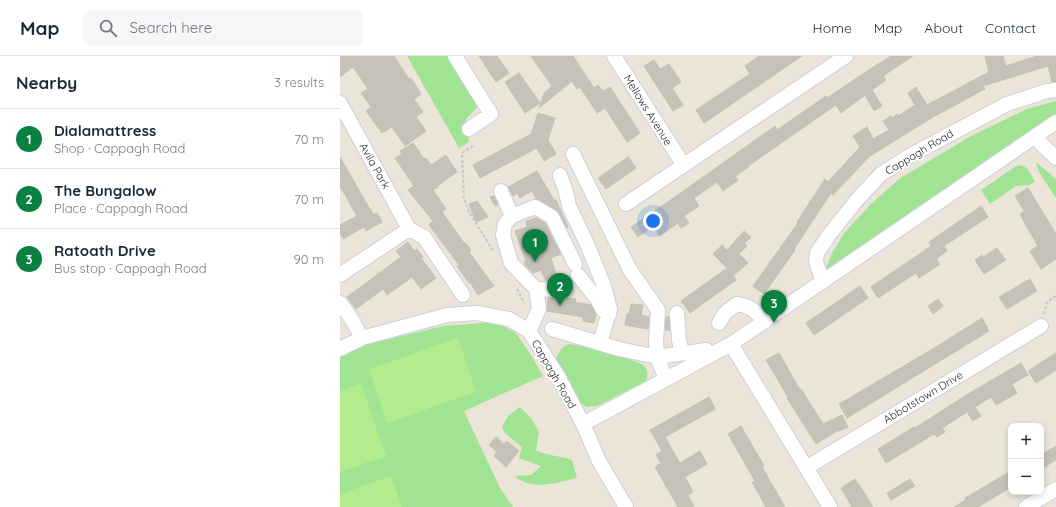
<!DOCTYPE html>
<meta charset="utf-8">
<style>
:root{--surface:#fff;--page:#f6f6f7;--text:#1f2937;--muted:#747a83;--line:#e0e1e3;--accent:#0b8043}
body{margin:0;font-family:Quicksand,sans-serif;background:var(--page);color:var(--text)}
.controls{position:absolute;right:12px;bottom:12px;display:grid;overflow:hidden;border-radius:8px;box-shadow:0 2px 6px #0003}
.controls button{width:36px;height:36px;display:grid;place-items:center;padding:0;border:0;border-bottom:1px solid var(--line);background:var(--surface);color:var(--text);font:20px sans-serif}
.you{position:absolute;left:313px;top:165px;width:14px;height:14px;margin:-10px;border:3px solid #fff;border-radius:50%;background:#1a73e8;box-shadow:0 0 0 6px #1a73e833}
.badge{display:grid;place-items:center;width:26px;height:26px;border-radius:50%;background:var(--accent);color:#fff;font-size:13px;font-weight:700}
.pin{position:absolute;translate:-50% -33px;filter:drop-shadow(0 1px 2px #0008)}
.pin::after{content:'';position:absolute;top:21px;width:14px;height:12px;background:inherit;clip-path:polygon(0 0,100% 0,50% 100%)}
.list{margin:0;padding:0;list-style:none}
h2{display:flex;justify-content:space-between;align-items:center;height:52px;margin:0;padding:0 16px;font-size:17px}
h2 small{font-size:13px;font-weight:400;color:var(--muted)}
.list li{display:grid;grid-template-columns:26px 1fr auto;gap:12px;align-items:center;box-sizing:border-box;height:60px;padding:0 16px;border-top:1px solid var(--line)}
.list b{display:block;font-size:15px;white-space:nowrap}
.list p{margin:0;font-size:13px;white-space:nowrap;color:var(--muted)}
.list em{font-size:13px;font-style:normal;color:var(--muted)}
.icon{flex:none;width:22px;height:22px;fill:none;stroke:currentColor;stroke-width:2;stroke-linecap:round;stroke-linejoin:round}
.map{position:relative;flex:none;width:716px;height:451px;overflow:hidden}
header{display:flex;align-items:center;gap:24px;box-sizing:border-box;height:56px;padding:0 20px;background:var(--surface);border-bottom:1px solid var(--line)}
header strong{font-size:19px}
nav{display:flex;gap:22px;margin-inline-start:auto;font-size:14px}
.search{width:280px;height:36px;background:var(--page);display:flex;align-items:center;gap:10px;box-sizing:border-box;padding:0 14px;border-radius:8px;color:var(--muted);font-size:15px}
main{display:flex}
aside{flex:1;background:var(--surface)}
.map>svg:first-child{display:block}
.green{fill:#a0e392}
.pitch{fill:#b4eb8d}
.building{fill:#c5c2b8;stroke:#c5c1b2}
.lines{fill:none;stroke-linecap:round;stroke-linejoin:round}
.minor-casing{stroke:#cdcee1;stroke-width:16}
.path{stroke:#c7c7c7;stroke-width:2;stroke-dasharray:3 2;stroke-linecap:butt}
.minor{stroke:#fff;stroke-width:14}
.labels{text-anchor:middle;stroke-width:4;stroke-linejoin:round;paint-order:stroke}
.street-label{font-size:11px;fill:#272727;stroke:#fff}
</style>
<header>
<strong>Map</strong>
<div class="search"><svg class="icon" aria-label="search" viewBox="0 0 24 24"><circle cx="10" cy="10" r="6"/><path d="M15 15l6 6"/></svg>Search here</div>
<nav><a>Home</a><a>Map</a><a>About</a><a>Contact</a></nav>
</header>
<main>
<aside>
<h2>Nearby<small>3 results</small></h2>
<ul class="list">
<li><span class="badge">1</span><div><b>Dialamattress</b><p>Shop · Cappagh Road</p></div><em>70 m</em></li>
<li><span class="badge">2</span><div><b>The Bungalow</b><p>Place · Cappagh Road</p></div><em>70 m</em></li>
<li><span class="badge">3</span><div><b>Ratoath Drive</b><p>Bus stop · Cappagh Road</p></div><em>90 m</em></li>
</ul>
</aside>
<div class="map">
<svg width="716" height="451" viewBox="0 0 716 451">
<rect width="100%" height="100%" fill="#eae5d8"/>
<path class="green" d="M67,0H115L140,48L126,63L129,86L119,92Z
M716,45V60L485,215L492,197L505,176L531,148L559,123L631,80L687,53Z
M696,106L716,123V142L699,116Z
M680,109L687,112L695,126L689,129L676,130L650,148L641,134L676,110Z
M154,266L175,276L191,299L203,320L124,355L159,430L173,451H0V301L29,288L103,270Z
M230,288C242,290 297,303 304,310C309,315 308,320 306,325L257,350L246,351L238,344L218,308L216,303C218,296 222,290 230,288Z
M180,351L192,363L199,376L196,394C210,401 219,399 232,404L237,422C218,427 190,435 175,420L191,419L201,410L179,402L182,391L165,377L162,371L168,360Z"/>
<path class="pitch" d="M118,282L136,336L47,367L29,313Z
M21,328L46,400L0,416V335Z
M51,420L62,451H0V438Z"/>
<path class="building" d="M0,0H54L69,23L71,22L81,38L74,43L83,56L76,61L86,75L65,90L52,71L42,77L26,55L31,51L21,37L28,33L13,11L0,21Z
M139,0H157L169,17L156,26Z
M191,0H233L254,32L258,29L263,35L270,31L300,77L287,86L265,52L257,57L240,31L237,33L232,25L199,52L204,37L212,30Z
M419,0H462L364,67L356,54L410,18L405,10Z
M551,0H573L543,20L546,24L532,34L542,50L534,55L525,39L501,57L496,49L408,110L409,111L395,120L398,124L383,135L377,126L354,142L359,150L344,160L349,167L341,172L338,167L320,180L313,170L298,181L291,171L332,143L435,70L437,74L486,40L487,42L539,7V8Z
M645,0H663L666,10L697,0H716V26H712L708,10L643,30L645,33L593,61L530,100L493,139L491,137L454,193L455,194L424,238L413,230L458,167L457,166L485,123L488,126L520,91L513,80L527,71L533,83L549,74L543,65L551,60L552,62L557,58L558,60L575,49L568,37L576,31L587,49L649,16Z
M314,4L320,13L329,8L341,26L332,32L343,49L333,55L304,10Z
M179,17L200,47L185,57L165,26Z
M198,57L215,62L208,84L216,98L204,105L197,92L140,122L133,109L191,78Z
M73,87L84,103L86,102L91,109L106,99L117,116L97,130L98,131L93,134L106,153L102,156L124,187L125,186L131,194L129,196L154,230L138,239L130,226L129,227L117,210L119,209L89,169L93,165L68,134L74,130L55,102L62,98L60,95Z
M0,101L28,150L34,159L37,157L42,166L26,175L24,171L3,183L0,177V169L17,160L0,130Z
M288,101L296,112L266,133L258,122Z
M197,115L214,144H216L228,171L227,172L217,154L196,143L192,135L180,142L177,137L173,140L168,131Z
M688,132L716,178V203L701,213L690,195L698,190L684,166L680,158L684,155L675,140Z
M154,140L158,148L155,150L150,141Z
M137,145L148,161L136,166L129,148Z
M641,150L648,161L604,190L607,195L596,203L600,208L579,222L576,217L538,242L531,231L591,190L589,186Z
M196,162L205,167L221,198L211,202L216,218H222V225H206L201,214L193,217L186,210L184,206L186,205L175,175L187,171L186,165Z
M404,175L411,181L404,188L407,190L399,198L408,207L393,220L396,224L350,257L341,245L387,212L373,198L382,189L387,194Z
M68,186L74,195L77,193L83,201L81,202L96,222L81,233L72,221L47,239L43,233L16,253L7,241L61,201L56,195Z
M657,192L666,204L644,218L635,204L642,199L643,201Z
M690,223L697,235L667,253L659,241Z
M520,230L528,242L474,279L466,267Z
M208,242H229L236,243L235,246L251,249L256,258L254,267L243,265V261L207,255Z
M598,243L603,250L593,258L588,250Z
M291,248L303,249L301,259L309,261L308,273L285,269L287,257L289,258Z
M326,261H329L330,274H325Z
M642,262L649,275L507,362L499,348L591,294Z
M439,297L460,334L461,333L483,368L502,359L508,371L499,375V374L476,388L447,342L448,341L426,304Z
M716,297V314L696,327L688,315Z
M681,307L688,319L672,328L677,337L656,349L651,341L635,351L641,360L633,365L627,356L602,372L605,376L597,381L594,378L546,407L538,393L574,371L575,372L628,338Z
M369,341L375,353L325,381L340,407L360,395L367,408L345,421L353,436L348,439L354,451H338L315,411L321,407L316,399L322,395L310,374Z
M401,370L424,410L422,411L445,451H426L412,426L415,425L388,378Z
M156,381L164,388L167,385L179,395L166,411L154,400L157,396L149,389Z
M716,390V404L701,413V399Z
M671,415V431L638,451H614L626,444L625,442Z
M515,423L522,433L533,451H512L501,432Z
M570,423L575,430L551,444L547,437Z"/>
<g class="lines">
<g class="minor-casing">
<path id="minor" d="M115,0L151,58L129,73
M274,0L343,108
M0,47L69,173L84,181L123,239
M694,81L716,102
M233,98L290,214L318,254L316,285L317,301L366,294L369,300
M220,119L226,136L229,150L247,188L264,230L270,253L260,287
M161,135L172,160L165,168L163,179L171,207L196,233L199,253L189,275
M286,148L506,0
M172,160L195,151L212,161L235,208
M0,219L69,173
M238,219L257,243L263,254L269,259
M483,226L476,206L477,197L489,179L516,145L541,118L571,99L667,48L707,35L716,34
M196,233L226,234
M0,247L11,262L22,282
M337,257L339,284L342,297
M379,267L385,257L397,248C411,250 416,255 424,266
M212,273L279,293L317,301L326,323
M391,288L490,451
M0,293L22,282L107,259L137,257L169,263L189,275L218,320L243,368L259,405L286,451
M243,368L391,288L716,66
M466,412L701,270
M686,451L716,433"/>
</g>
<path class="path" d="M133,90L122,97L124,142L129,156L154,196
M177,233L184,247
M704,258L707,246L716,240"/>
<use href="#minor" class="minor"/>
</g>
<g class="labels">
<g class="street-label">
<text transform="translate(308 54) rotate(58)" y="4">Mellows Avenue</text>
<text transform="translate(579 96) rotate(-31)" y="4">Cappagh Road</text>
<text transform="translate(35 110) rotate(61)" y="4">Avila Park</text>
<text transform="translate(214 318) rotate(60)" y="4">Cappagh Road</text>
<text transform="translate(583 341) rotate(-31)" y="4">Abbotstown Drive</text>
</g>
</g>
</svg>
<div class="controls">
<button>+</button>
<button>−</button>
</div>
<div class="you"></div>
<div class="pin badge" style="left:195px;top:206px">1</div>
<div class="pin badge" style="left:220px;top:250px">2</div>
<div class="pin badge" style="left:434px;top:267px">3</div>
</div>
</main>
